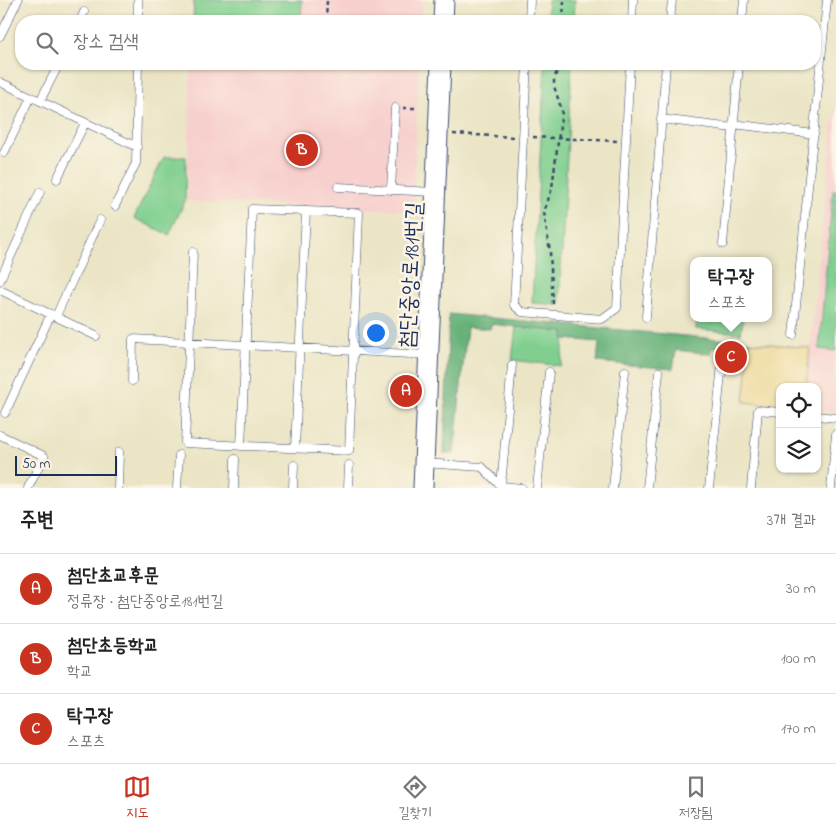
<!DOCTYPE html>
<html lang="ko">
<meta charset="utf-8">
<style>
:root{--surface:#fff;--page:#f2f2f2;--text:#222;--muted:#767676;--line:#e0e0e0;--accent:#c8321e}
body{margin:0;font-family:"Indie Flower","Poor Story",sans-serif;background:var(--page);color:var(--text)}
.controls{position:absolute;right:15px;bottom:15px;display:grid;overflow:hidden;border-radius:10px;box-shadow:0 1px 4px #0004}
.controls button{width:45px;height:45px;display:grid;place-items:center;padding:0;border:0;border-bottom:1px solid var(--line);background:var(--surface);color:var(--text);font:25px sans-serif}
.scale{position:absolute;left:15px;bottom:12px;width:102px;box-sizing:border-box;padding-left:5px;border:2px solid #1b2f5e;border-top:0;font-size:14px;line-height:18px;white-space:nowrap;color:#1b2f5e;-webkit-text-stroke:4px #fcf5e5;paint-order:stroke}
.you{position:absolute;left:375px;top:332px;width:18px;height:18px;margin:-12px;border:4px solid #fff;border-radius:50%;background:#1a73e8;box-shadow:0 0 0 8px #1a73e833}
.badge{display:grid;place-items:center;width:32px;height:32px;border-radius:50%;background:var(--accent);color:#fff;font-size:16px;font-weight:700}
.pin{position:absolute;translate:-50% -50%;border:2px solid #fff;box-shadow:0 1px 5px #0006}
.popup{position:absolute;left:690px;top:257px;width:82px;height:65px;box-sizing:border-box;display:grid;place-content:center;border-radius:10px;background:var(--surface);filter:drop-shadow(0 1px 4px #0005);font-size:16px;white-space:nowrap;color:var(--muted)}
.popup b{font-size:19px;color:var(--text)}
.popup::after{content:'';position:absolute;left:50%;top:100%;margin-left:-10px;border:10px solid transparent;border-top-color:var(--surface)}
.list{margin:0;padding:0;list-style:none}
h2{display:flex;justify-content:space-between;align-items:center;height:65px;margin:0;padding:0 20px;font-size:21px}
h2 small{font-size:16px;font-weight:400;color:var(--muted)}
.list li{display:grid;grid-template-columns:32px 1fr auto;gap:15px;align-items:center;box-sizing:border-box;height:70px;padding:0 20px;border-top:1px solid var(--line)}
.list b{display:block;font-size:19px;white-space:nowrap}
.list p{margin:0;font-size:16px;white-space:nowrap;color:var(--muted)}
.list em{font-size:16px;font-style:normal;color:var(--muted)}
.icon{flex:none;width:28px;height:28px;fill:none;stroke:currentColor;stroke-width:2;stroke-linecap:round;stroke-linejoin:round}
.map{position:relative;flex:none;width:836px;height:488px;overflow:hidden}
.search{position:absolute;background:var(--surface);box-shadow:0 1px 4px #0004;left:15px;right:15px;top:15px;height:55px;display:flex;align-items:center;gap:12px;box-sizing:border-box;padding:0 18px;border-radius:20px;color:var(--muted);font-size:19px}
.sheet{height:275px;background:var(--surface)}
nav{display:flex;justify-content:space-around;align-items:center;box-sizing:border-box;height:70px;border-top:1px solid var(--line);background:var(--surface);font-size:14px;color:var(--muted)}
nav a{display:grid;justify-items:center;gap:2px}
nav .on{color:var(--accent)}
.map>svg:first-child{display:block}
.built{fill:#f7d0cd}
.green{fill:#80cf8f;stroke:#4e7f76}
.forest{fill:#68b27a;stroke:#42706c}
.sand{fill:#eeda9e;stroke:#84847e}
.water{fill:#65bde3;stroke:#4076a0}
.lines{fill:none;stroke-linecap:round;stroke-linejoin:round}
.service-casing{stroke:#3a4a6e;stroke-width:9}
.tertiary-casing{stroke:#3a4a6e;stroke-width:21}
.path{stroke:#3a4a6e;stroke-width:2.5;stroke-dasharray:4 4;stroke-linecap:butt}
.service{stroke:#fff;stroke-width:8}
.tertiary{stroke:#fff;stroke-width:19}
.labels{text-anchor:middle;stroke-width:5;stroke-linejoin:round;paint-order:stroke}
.street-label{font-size:22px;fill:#1b2f5e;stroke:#fcf5e5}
</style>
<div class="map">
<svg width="836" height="488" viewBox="0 0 836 488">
<rect width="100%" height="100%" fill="#fcf5e5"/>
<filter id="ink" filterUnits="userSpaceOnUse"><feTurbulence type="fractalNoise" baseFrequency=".02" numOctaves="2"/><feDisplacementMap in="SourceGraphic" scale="10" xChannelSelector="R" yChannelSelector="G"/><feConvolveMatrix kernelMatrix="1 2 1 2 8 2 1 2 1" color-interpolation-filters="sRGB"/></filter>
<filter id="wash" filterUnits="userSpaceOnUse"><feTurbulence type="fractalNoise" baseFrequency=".0096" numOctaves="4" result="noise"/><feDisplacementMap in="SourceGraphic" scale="20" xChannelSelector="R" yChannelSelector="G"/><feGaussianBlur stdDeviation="1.12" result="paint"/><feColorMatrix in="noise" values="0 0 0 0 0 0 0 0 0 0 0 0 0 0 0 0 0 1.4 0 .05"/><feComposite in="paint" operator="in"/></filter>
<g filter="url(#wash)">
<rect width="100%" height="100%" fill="#ebe5c6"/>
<path class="built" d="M192,0H422L421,21H192Z
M191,64H419L413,211L187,201Z
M836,95V412L817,410V387H806Z"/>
<path class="green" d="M194,0H302L301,21H193Z
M548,0H575L574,21H547Z
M545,64H572L559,305L532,303Z
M164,157H186L185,201L169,235L134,218Z
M833,190H836V351L819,349Z
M697,318H743L741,333L696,329Z
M516,327L565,332L561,366L512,360Z"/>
<path class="forest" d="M449,314L750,342L749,351L712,347L711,354L676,350L673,369L597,362L599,342L564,339V332L491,324L490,329L467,327L454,454H444Z"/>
<path class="sand" d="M750,342L810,348L806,387H780V406L744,402Z"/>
<path class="water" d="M298 142a11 11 0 1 1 22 0a11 11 0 1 1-22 0Z"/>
</g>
<g filter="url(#ink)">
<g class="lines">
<g class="service-casing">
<path id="service" d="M80,21L84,12
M138,21V0
M529,21L530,0
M632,21L633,0
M670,21L672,0
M742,21L744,0
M0,36L18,0
M527,64L514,305L522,312L602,319L617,308L630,64
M0,82L137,147
M40,101L59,64
M661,119L733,128
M733,124L814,134
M4,153L31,97
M57,179L85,123
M338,187L434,192
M391,190L395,108
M115,206L136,163L138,64
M723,244L739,64
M193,252L185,443L349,451L359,213L252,209L241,446
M0,280L40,192
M0,290L96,336
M56,316L100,220
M646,317L666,64
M793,335L827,0
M132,381L133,339L429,355
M5,413L51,314
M817,416L836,418
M0,435L44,456L28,488
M295,448L306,211
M424,463L482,467L501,486L522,488
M501,486L512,365
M118,488L119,452
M177,488L179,455
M234,488L235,459
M293,488L294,465
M348,488L349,465
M537,488L549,372
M613,488L625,371
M647,488L659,372
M709,488L722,365
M751,488L758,410L780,412
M831,488L836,434"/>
</g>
<g class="tertiary-casing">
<path id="tertiary" d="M443,21L444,0
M423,488L441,64"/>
</g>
<path class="path" d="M326,21L327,0
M563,21L564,0
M324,66V64
M403,108H419
M453,134L515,137
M533,137L617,141
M553,304L550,252L544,212L552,188L562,111L554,86V79L560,64"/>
<use href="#service" class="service"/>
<use href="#tertiary" class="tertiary"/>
</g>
</g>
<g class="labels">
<g class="street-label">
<text transform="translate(409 275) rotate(-87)" y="8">첨단중앙로181번길</text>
</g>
</g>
</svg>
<div class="controls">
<button><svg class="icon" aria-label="locate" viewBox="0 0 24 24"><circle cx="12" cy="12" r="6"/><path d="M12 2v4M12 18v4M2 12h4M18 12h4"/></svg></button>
<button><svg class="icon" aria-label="layers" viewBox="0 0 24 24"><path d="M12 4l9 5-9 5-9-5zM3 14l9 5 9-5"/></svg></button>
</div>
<div class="scale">50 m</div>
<div class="you"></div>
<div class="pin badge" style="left:406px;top:391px">A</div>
<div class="pin badge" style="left:302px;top:150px">B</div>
<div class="pin badge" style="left:731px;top:357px">C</div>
<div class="popup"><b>탁구장</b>스포츠</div>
<div class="search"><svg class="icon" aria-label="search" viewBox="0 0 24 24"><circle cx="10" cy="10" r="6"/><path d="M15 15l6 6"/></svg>장소 검색</div>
</div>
<section class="sheet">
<h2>주변<small>3개 결과</small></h2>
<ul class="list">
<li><span class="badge">A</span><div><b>첨단초교후문</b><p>정류장 · 첨단중앙로181번길</p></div><em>30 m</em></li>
<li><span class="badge">B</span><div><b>첨단초등학교</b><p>학교</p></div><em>100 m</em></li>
<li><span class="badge">C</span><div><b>탁구장</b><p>스포츠</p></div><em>170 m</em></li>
</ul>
</section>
<nav>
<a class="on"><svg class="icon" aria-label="map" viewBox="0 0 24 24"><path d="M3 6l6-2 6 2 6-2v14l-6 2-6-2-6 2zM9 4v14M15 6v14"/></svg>지도</a>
<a><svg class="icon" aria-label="directions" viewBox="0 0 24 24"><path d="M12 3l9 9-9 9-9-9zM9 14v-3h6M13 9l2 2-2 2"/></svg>길찾기</a>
<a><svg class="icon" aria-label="saved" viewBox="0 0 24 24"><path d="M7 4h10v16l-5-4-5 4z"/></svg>저장됨</a>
</nav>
